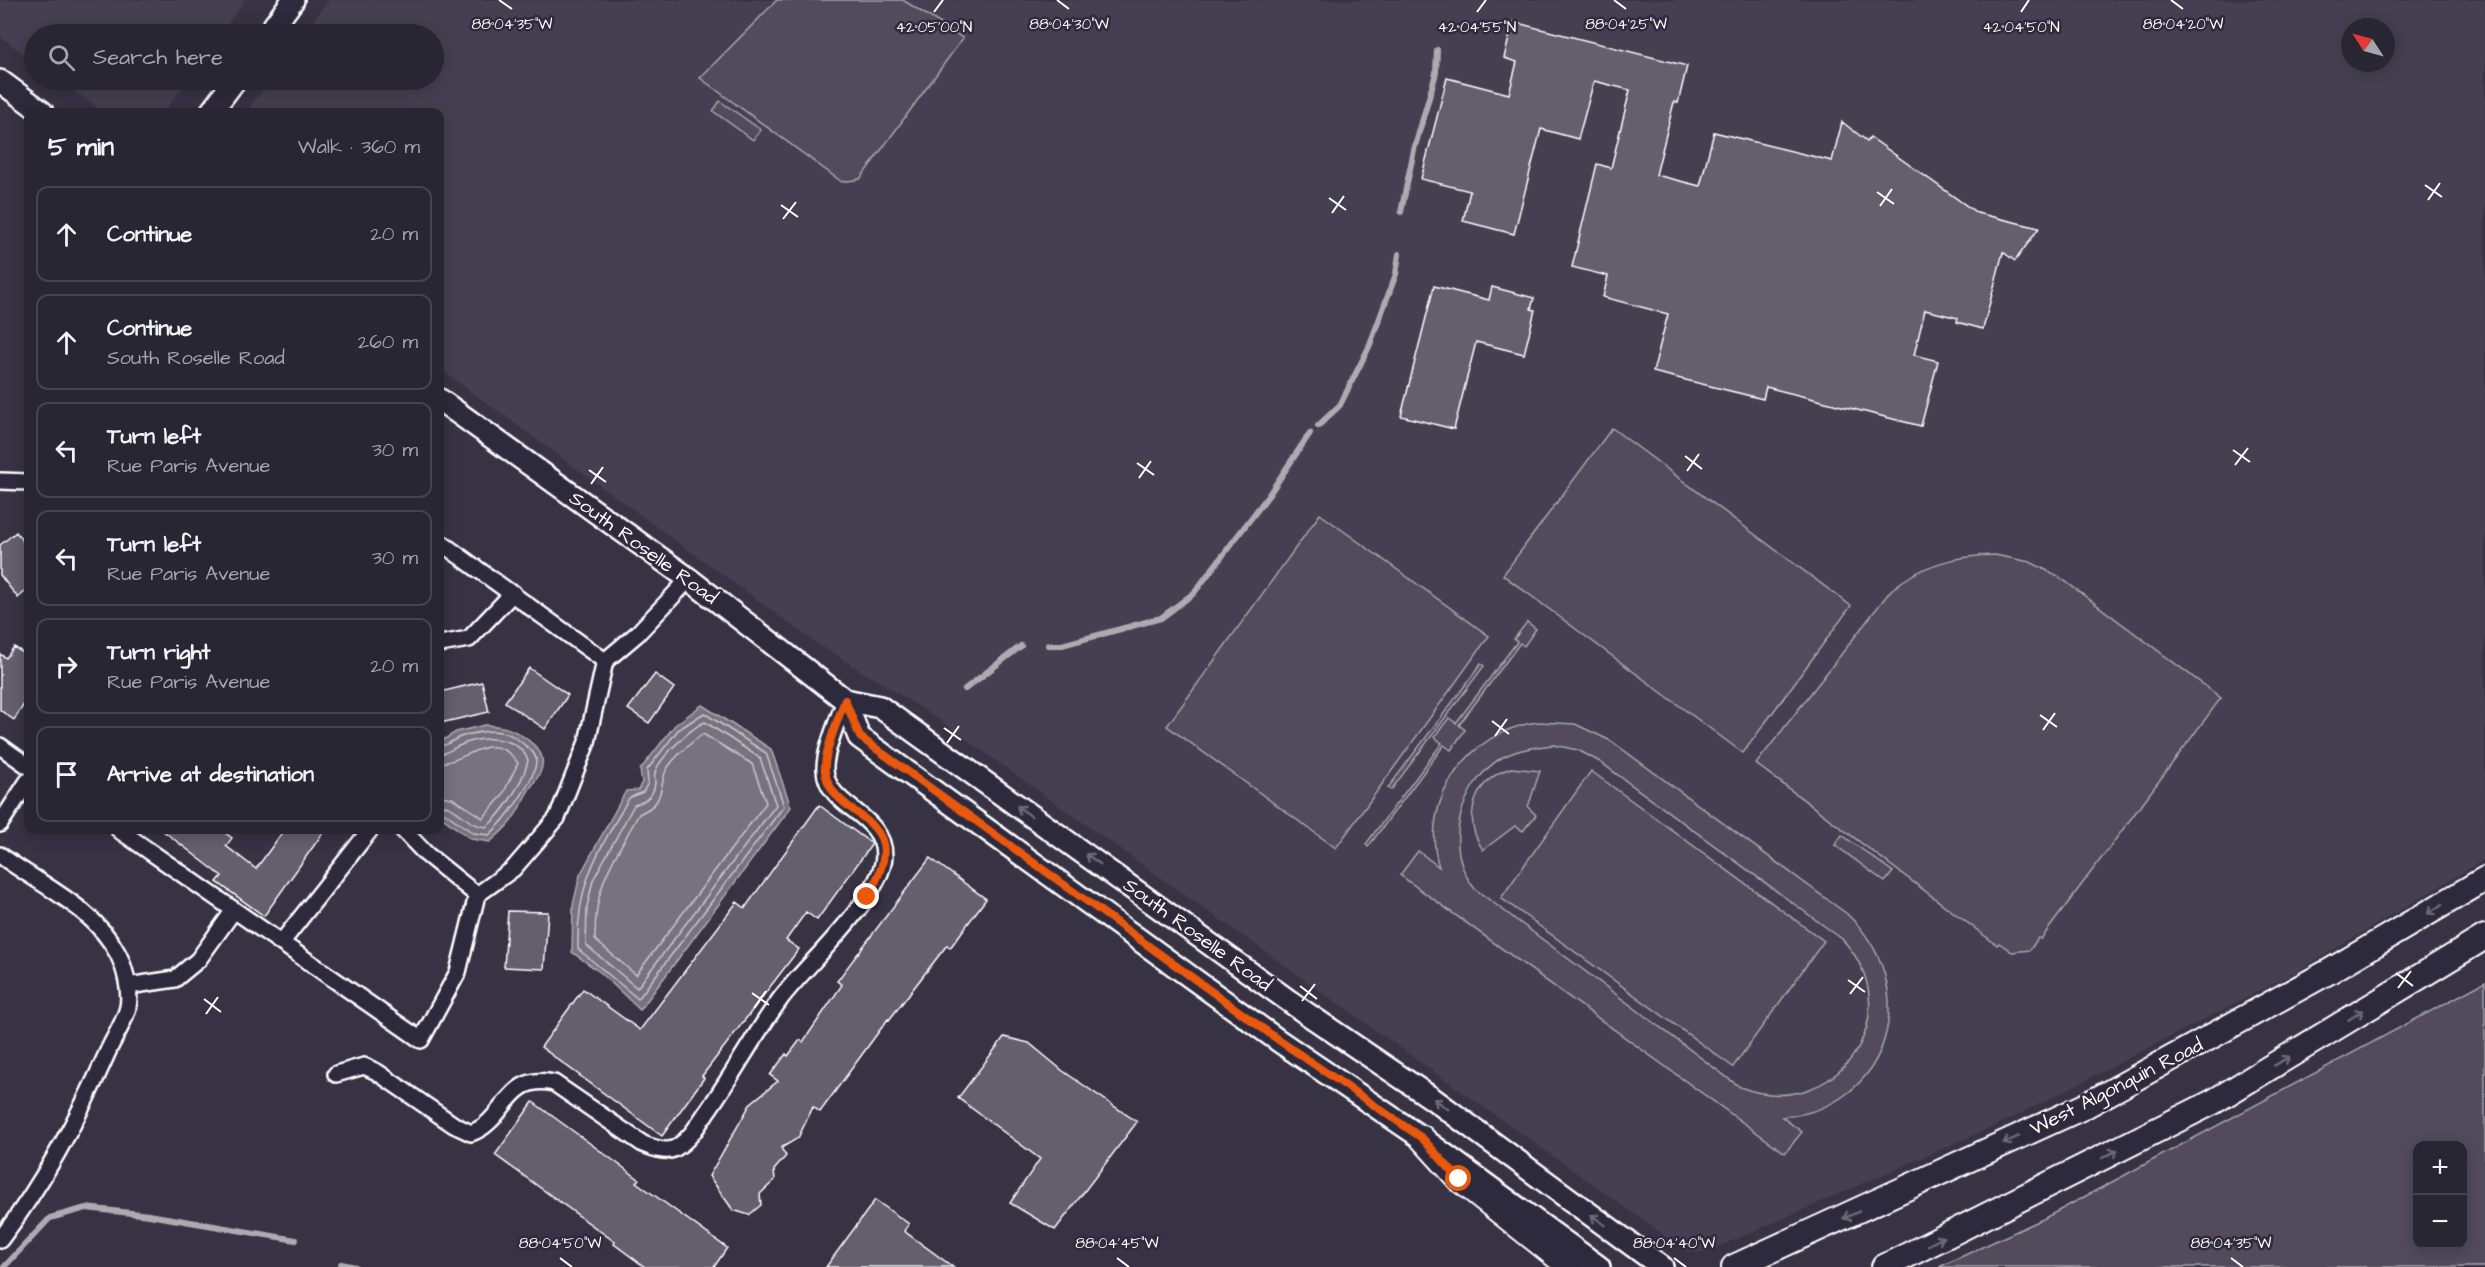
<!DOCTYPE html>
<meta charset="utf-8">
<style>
:root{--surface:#292634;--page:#353240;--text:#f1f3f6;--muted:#a5a5ac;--line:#45434f}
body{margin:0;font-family:"Architects Daughter",sans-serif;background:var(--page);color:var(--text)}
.controls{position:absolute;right:18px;bottom:18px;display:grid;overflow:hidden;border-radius:12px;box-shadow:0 3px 15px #0003}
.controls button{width:54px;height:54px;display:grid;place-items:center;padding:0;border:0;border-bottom:2px solid var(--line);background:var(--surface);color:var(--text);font:30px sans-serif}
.compass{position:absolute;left:2341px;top:18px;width:54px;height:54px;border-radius:50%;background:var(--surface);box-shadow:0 3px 15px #0003;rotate:306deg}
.stop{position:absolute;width:18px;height:18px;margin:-14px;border:4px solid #ea580c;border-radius:50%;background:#fff}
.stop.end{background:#ea580c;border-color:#fff;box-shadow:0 2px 6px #0008}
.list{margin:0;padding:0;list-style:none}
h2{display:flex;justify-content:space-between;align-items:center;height:78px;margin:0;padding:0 24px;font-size:26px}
h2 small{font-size:20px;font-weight:400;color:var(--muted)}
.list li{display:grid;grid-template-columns:39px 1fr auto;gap:18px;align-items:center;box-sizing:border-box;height:96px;margin:0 12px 12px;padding:0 12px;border:2px solid var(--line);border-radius:12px}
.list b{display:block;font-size:22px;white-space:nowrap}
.list p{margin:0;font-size:20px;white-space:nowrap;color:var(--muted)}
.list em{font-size:20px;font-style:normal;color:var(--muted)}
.icon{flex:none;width:33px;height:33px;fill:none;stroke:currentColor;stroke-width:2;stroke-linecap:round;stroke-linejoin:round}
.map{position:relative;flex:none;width:2485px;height:1267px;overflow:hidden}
.search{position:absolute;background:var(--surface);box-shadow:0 3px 15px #0003;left:24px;top:24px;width:420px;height:66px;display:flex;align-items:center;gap:15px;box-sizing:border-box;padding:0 21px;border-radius:33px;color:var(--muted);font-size:22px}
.panel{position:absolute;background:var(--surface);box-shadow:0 3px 15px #0003;left:24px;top:108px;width:420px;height:726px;border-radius:12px}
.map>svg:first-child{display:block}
.built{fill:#444051;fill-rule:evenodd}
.green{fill:#514c5c;stroke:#a8a6ae;stroke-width:1.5;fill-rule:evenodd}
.water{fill:#76737f;stroke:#adabb2;stroke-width:1.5}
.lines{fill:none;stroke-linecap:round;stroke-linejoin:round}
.shore{stroke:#c8c7cc;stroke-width:1.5}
.stream{stroke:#adabb2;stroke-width:6}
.building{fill:#635f6d;stroke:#fff;stroke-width:1.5}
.street-casing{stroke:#fff;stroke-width:20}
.secondary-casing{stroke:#fff;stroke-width:26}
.primary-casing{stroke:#fff;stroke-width:28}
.street{stroke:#2f2a3d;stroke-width:15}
.secondary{stroke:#2f2a3d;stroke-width:21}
.primary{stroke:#2f2a3d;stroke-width:24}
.oneway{stroke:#6d6a77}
.route{stroke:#ea580c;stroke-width:8}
.ticks{fill:none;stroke:#fff;stroke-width:2}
.labels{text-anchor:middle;stroke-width:5;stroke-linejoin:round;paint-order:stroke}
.street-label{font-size:20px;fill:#fff;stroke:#2f2a3d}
.ticks-label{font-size:15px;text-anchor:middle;fill:#fff;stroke:#2f2a3d;stroke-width:5;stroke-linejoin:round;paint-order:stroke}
</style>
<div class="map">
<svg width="2485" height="1267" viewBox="0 0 2485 1267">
<rect width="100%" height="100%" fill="#373345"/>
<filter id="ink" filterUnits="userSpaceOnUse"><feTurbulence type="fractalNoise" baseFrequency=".0167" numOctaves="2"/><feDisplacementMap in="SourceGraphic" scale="12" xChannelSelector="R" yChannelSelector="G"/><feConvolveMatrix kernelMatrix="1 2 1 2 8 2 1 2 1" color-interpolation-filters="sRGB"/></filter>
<g filter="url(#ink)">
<path class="built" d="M0,0H245L220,34H34V62L0,36Z
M329,0H2485V859L2298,971L2010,1119L1718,1247L1704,1252H1688L926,711L815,642L440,369V112H246L270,80H434V34H303ZM2350,27H2386V63H2350Z
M59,80H188L164,112H104Z"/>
<path class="green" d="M777,0H903L963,38L860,179L842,182L700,78Z
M720,101L761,130L753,140L713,111Z
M1612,428L1851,606L1743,753L1503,575Z
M1320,514L1489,636L1336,848L1167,726Z
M1995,555L2030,562L2058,576L2221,698L2041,939L2038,938L2030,950L2012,952L1999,943L1997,945L1756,764L1891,590C1922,564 1955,556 1995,555Z
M1527,622L1536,629L1524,646L1520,643L1459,725L1465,730L1451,750L1444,745L1368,847L1366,844L1442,743L1434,737L1449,718L1456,723L1517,642L1514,639Z
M1481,664L1484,666L1391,790L1388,788Z
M1538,722L1575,724L1611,741L1847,914C1924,986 1891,1109 1782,1117L1802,1132L1785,1153L1400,875L1418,851L1439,867C1418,799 1471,730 1538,722ZM1553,745L1578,750L1600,762L1842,939C1913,1015 1835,1124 1740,1087L1475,889C1442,850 1459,782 1503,757C1519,749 1536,747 1553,745Z
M1511,768L1540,771L1528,807L1536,815L1523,831L1515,826L1483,850C1462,818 1473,780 1511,768Z
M1591,771L1824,941L1733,1067L1501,898Z
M1842,835L1893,872L1885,882L1835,845Z
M2485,982V1267H1939L2043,1219ZM2418,1146H2462V1244H2418Z"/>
<path class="water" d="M702,705L771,749L791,807L640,1010L601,973L572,952L573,905L580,875L626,791L638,790L642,782L640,770L675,725Z
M485,725C503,726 513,728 528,740C533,744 541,750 542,758C545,773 532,783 526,795C515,818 510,825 490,842L471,839L440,816V742L456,732Z"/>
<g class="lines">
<path class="shore" d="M704,713L766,753L784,806L638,999L578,949C576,882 598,853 629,798L643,792L648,783L647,770L678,730Z
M705,722L760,758L776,805L637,988L586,945L587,907L593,880L634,805C645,802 654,796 655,783C655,779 654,776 655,773C658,759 692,727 705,722Z
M703,734L752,764L766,803L636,975L595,940C594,884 613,861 639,814C661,804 659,797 664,776C667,762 692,742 703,734Z
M440,746C447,746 453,740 460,737C473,733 488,730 501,732C509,733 515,737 521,742C526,747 535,751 536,759C538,778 503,823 489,835L473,833L445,813L440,812
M440,754C448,753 453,748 461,745C483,735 517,735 528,760C524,781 503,814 486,827C467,826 458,806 440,805
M440,763C468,762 492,727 518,763L502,796L483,818L452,798L440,796"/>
<path class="stream" d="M1401,212L1414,150L1436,73L1437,50
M1318,426L1340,405L1369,347L1396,274L1399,254
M1048,645H1062L1161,618L1194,593L1268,496L1310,433
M965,689L1021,646
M341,1264L356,1267
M4,1267L50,1218L86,1208L149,1215L296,1240"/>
</g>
<path class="building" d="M1513,22L1687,66L1678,103L1674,102L1656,175L1700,186L1714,132L1832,161L1842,122L1867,141L1870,137L1977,213L2039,228L2015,261L2003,252L1983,329L1957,322L1958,318L1925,310L1914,355L1938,361L1921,426L1766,387L1763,399L1653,372L1668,314L1603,297L1608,276L1572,267L1597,164L1611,168L1630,90L1594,81L1578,139L1541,129L1514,234L1463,221L1470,191L1421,179L1447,78L1509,94L1517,62L1504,58Z
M1434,286L1489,300L1492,287L1534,298L1531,309L1535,310L1524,354L1476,342L1454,429L1401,416Z
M16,532L28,547V589L18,598L0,575V545Z
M14,647L28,656V698L14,720L0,710V654L6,658Z
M529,668L568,695L545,729L505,702Z
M655,674L674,688L649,723L628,709Z
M482,682L489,712L440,723V692Z
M819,805L872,844L817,920L806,912L786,940L799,949L702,1076L704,1078L662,1136L541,1047L583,989L640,1030L737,902L745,908Z
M162,830H221L232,838L226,846L256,869L284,830H325L264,916L217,882L222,876Z
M930,858L986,899L950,948L947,945L889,1020L888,1019L820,1112L813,1107L798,1138L781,1148L786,1156L774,1170L775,1180L760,1194L761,1205L749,1215L733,1210L709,1176L751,1103L778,1081L770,1075L786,1054L788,1056L800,1040L803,1042L842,985L837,981Z
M508,911L548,912L544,969L504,967Z
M1004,1037L1029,1043L1063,1071L1137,1122L1055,1230L1010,1203L1040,1159L958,1098Z
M533,1102L639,1179L636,1182L727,1248L714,1267H645L614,1244L615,1242L495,1155Z
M875,1200L909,1224L904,1231L953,1267H826Z"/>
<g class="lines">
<g class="street-casing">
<path id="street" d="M0,481L28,482
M440,542L605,661
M440,644L469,639L513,593
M0,746L28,766
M0,824L28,781
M119,830L421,1040L458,972L477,895
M403,830L426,854L477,895L513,869L557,818L587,742L605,661L637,634L689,579
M0,855C40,885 94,907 118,954C125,968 131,992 128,1007C125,1021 115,1036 109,1049C80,1115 44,1182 0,1240
M281,943L370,830
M128,986L175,979L198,960L234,910
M336,1074L364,1066L377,1072L454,1125L471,1133C506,1121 507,1072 554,1083L643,1144C653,1148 668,1154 677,1147C690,1139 698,1125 706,1113C733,1075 754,1035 781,998C806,965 883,896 884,856C884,813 827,808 825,770C824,751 839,718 845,700"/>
</g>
<g class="secondary-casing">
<path id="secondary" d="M268,34L293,0
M0,81L42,112
M211,112L235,80
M440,400L689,579L845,700L880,707L1303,1011L1433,1099L1662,1267
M845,700L859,737L1279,1041L1422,1138L1599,1267"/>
</g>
<g class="primary-casing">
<path id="primary" d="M1422,1138L1459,1179L1570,1267
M1734,1267L2083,1107L2330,971L2485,879
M1884,1267L2213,1102L2485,937"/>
</g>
<use href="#street" class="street"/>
<use href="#secondary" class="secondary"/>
<use href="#primary" class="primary"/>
</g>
<defs><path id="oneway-shaft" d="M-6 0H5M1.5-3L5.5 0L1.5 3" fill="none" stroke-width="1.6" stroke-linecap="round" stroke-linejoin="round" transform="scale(1.5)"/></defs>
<g class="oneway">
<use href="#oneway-shaft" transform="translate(1024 811) rotate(-145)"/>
<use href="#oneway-shaft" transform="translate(1093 859) rotate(-145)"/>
<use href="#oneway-shaft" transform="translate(2435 909) rotate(149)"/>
<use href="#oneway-shaft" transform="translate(2356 1015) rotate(-32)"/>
<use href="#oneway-shaft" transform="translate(2282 1061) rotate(-31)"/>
<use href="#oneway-shaft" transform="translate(1441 1104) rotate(-144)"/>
<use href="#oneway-shaft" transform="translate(2011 1140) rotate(155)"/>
<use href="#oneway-shaft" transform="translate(2110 1154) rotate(-27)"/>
<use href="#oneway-shaft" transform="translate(1851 1215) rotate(156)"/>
<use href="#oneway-shaft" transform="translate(1598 1220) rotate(-144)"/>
<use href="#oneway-shaft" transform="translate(1936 1241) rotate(-27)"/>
</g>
</g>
<g class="lines" filter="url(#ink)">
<path class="route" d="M867,897C920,812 832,824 825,771C823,754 839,717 845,700L860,737L1280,1041L1422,1138L1459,1179"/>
</g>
<path class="ticks" d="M499,0L512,9M1057,0L1069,9M1614,0L1626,9M2171,0L2183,9M934,12L943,0M1477,12L1486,0M2021,12L2029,0M2425,185L2442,197M1877,192L1894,204M1329,198L1346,210M2428,200L2440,183M781,205L798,217M1880,206L1892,189M1332,213L1344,196M783,219L796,202M2233,450L2250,462M1685,456L1702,469M1137,463L1154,475M2235,465L2248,448M589,470L606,482M1687,471L1699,454M1139,478L1151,461M591,484L603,467M2040,715L2057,727M1492,721L1509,734M944,728L961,740M2043,730L2055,713M1495,736L1507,719M947,743L959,726M2396,973L2413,986M1848,980L1865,992M1300,986L1317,999M2398,988L2411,971M752,993L769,1005M1850,994L1863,977M204,999L221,1012M1302,1001L1315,984M754,1008L766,991M206,1014L218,997M560,1258L572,1267M1117,1258L1129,1267M1674,1258L1686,1267M2231,1258L2243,1267"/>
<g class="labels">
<g class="street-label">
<text transform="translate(644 547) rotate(36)" y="7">South Roselle Road</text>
<text transform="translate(1198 934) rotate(36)" y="7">South Roselle Road</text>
<text transform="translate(2116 1086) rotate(-27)" y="7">West Algonquin Road</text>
</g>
</g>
<g class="ticks-label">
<text x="512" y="29">88°04'35"W</text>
<text x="1069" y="29">88°04'30"W</text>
<text x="1626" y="29">88°04'25"W</text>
<text x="2183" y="29">88°04'20"W</text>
<text x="934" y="32">42°05'00"N</text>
<text x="1477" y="32">42°04'55"N</text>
<text x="2021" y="32">42°04'50"N</text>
<text x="560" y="1248">88°04'50"W</text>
<text x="1117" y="1248">88°04'45"W</text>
<text x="1674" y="1248">88°04'40"W</text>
<text x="2231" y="1248">88°04'35"W</text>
</g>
</svg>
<div class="controls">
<button>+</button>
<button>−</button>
</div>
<svg class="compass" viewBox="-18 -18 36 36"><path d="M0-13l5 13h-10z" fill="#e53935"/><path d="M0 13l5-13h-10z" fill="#a5a5ac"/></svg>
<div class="stop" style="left:1459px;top:1179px"></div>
<div class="stop end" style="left:867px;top:897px"></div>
<div class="search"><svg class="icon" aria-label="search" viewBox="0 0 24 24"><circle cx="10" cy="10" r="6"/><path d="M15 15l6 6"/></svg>Search here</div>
<section class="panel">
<h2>5 min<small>Walk · 360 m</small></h2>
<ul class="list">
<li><svg class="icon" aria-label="ahead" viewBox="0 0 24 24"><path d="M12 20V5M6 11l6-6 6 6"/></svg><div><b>Continue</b></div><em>20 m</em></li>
<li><svg class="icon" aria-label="ahead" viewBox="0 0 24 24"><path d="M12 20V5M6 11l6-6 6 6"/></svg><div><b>Continue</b><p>South Roselle Road</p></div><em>260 m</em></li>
<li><svg class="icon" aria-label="left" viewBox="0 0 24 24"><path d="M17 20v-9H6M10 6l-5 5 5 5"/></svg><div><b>Turn left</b><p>Rue Paris Avenue</p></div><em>30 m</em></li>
<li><svg class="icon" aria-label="left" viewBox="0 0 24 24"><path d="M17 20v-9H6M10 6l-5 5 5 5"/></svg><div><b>Turn left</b><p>Rue Paris Avenue</p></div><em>30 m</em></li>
<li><svg class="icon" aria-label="right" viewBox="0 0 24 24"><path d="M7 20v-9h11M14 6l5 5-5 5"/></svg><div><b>Turn right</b><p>Rue Paris Avenue</p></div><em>20 m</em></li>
<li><svg class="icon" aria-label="arrive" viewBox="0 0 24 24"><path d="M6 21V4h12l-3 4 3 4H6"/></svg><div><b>Arrive at destination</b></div></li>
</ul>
</section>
</div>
